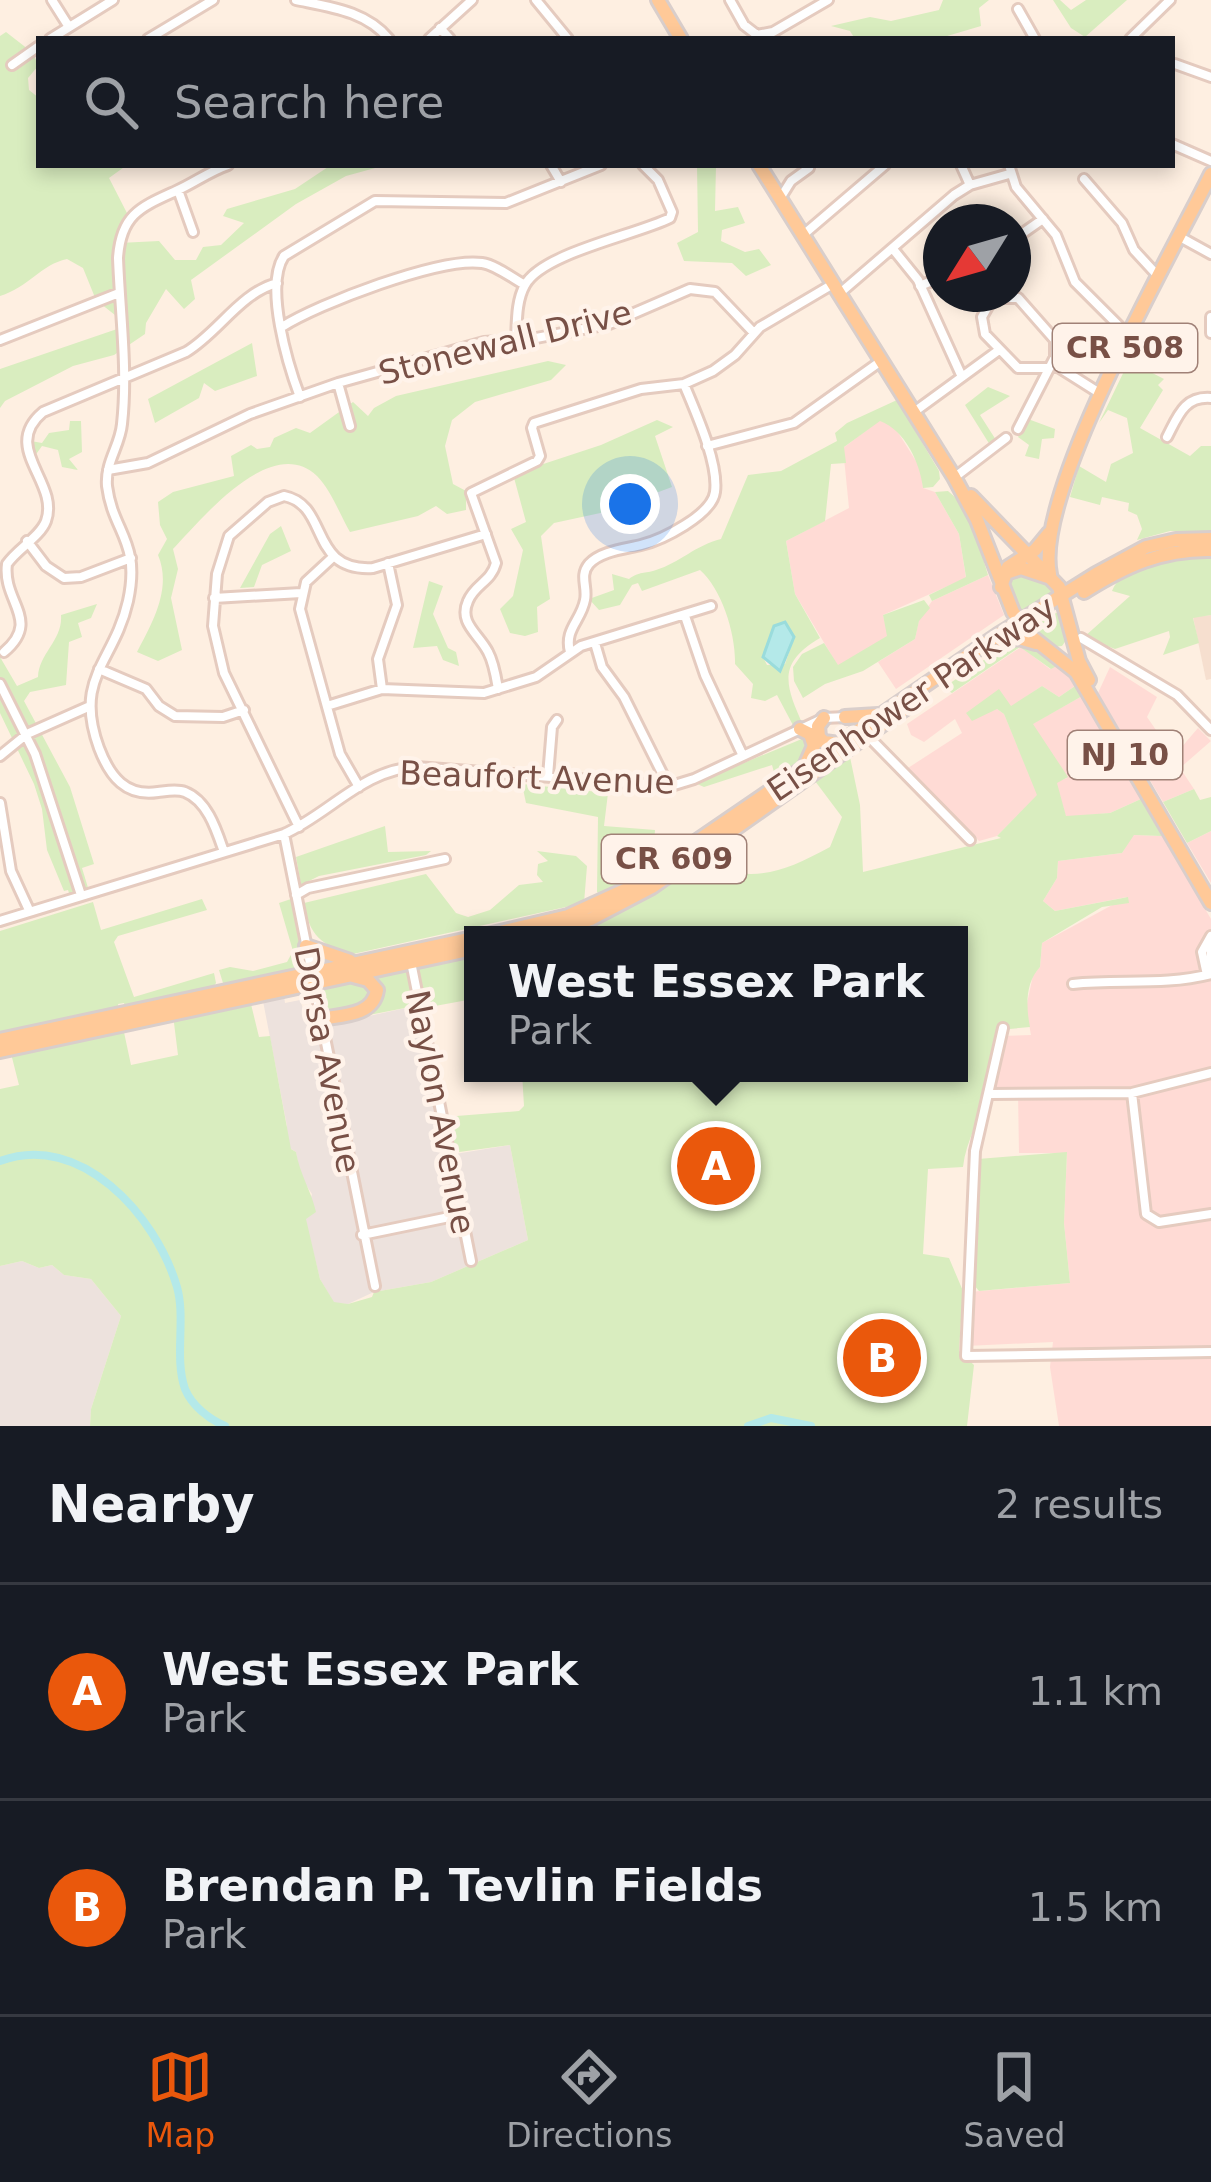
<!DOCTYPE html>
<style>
:root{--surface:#171b24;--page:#242831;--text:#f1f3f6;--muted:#9ea1a6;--line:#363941;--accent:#ea580c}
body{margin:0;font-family:"DejaVu Sans",sans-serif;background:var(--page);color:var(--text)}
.compass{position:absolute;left:923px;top:204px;width:108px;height:108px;border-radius:50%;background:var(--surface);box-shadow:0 6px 18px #0003;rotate:233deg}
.you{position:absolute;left:630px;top:504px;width:42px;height:42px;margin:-30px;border:9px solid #fff;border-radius:50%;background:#1a73e8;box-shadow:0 0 0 18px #1a73e833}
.badge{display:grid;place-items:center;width:78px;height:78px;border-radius:50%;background:var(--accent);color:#fff;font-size:39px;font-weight:700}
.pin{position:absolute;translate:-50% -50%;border:6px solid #fff;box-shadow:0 3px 12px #0006}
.popup{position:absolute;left:464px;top:926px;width:504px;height:156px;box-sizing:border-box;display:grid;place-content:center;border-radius:0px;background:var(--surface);filter:drop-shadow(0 3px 9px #0005);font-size:39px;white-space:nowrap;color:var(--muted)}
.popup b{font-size:45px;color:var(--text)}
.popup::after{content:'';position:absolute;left:50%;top:100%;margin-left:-24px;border:24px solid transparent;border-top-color:var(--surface)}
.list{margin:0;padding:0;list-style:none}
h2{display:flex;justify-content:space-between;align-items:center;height:156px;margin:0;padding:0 48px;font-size:51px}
h2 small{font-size:39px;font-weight:400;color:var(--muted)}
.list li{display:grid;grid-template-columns:78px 1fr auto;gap:36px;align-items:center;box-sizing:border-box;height:216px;padding:0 48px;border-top:3px solid var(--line)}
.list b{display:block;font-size:45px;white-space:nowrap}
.list p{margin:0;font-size:39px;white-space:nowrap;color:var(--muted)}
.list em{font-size:39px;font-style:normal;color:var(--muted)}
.icon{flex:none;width:66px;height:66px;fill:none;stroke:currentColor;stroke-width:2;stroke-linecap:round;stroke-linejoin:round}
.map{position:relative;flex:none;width:1211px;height:1426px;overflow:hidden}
.search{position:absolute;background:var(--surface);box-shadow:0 6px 18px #0003;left:36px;right:36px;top:36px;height:132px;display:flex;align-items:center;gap:30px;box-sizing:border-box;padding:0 42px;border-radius:0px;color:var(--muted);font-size:45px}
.sheet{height:588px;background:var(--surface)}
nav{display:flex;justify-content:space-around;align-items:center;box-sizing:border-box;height:168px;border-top:3px solid var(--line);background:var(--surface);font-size:33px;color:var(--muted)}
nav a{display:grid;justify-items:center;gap:6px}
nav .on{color:var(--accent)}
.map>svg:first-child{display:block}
.residential{fill:#f6dfcf}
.commercial{fill:#ffdbd5}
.industrial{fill:#ede2dd}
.green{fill:#d9edbf;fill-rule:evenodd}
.water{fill:#b4e9e9;stroke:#9adcdc;stroke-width:3}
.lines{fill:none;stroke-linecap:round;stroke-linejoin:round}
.river{stroke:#b4e9e9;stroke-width:8}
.minor-casing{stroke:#e5cbbf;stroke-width:14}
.major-casing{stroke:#d9cecb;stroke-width:18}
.minor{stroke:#fff;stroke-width:8}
.major{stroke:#ffc998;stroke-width:12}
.labels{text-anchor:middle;stroke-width:9;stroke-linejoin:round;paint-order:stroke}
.shield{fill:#fff3ea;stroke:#a08177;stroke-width:3}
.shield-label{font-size:30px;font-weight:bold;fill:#785046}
.street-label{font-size:33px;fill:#785046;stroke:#fff3ea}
</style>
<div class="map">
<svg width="1211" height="1426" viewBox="0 0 1211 1426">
<rect width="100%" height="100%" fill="#feefe1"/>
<path class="residential" d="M1211,615V679L1206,680L1193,617Z"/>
<path class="commercial" d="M880,420L894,426L921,469L923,488L935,492L959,534L966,578L883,615L888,636L838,666L795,594L786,541L849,508L843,448Z
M988,575L1004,615L896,689L878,662L915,639L919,620L932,601Z
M1021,647L1050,669L1059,665L1078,684L1059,697L1042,686L1011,707L997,709L1004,714L1038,795L997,836L979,841L908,768L962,733L955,719L924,742L911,735L907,724Z
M1110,667L1157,697L1147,717L1174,756L1198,728L1211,741L1180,768L1194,789L1163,802L1098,693Z
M1084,695L1141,799L1110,813L1066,817L1056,782L1067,778L1032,724Z
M1211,831V883L1187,843Z
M1133,835L1162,836L1211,919V1426H1059L1050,1367L1053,1342L966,1346L969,1292L1070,1283L1064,1223L1067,1153H1019L1018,1093L987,1092L1001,1036L1031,1035L1026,1008L1033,975L1040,967L1042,943L1127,897L1055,911L1043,901L1057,878L1058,861L1122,853Z"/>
<path class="industrial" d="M284,996L285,1003L300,1000L310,1029L419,1005L449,1155L510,1145L528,1240L431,1282L374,1292L348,1304L334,1303L320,1279L305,1219L312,1194L300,1176L296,1152L273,1137L287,1126L263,1001Z
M22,1261L39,1268L52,1265L64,1275L91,1279L121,1316L91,1409L90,1426H0V1266Z"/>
<path class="green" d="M943,0H989L979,8L981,26L937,39H855L850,31L831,26L870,17L891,21L939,10Z
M1053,0H1060L1071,10L1086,0H1127L1085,37L1071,28Z
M6,32L33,53L38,66L28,78L29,90L39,98V165H127L109,178L128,215L119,243L159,241L175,260H196L203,247L221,245L244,223L223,216L227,209L295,189L331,165H386L346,176L296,204L191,280L195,299L184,309L166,289L146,323L145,334L114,355L73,366L5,401L0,408V369L120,328V319L96,300L83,268L67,259C40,265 29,287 0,296V36Z
M697,165H716L715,211L738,207L745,223L722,230L721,241L745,252L759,249L771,265L746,276L732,263L684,261L677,243L698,232Z
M252,343L257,376L215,391L204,383L199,398L155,423L148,399Z
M548,361L566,365L551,380L475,402L452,420L445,446L453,484L466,491V510L447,514L436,506L418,516L350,532C340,515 331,490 317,476C271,432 200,521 173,549L178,569L171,598L182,650L158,661L137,652C153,622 172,588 158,555L167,539L160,525L158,502L173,492L234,476L231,456L251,445L257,449L270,447L274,438L296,428L310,433L353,402L368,416L374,408L396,396Z
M1129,361L1164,379L1158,385L1163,390L1140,428L1190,456L1201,446H1211V531H1170L1137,540L1142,529L1137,515L1128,511L1129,503L1102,497L1100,505L1070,497L1079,466L1106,482L1111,464L1133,453L1127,418L1108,410L1099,423Z
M988,387L1010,396L980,415L996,440L990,445L965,405Z
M897,400L939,471L940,479L933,487L923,488C920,463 905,430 880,421L844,447L846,463L831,464L825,521L786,541L795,594L820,638C777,663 785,685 803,725L795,729L777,695L765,701L751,698L753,684L735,664C736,635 722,589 700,570L642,591L638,583L632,585L620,605L599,610L589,599L614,590L612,574L629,579C640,571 644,574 656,570C679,563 696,545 721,539L748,475L781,471L837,441L835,433L847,423ZM785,622L794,638L785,664L767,665L763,657L774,626Z
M1028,419L1055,429L1054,438L1042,439L1039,459L1025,456L1029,445L1018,437Z
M657,420L673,427L655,436L672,487L605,512L554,523L541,536L550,599L537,607L538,632L525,636L510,633L500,609L513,596L523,550L511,529L526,522L513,474L601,445Z
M70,421H81L82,452L69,459L78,470L62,467L58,450L42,446L29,464L25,448L31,441L42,443L49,433L69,430Z
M948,491C973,510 979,546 988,575L932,601L929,595L966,577L959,534L935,492Z
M281,526L291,551L262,565L254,587L240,588L270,534Z
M1211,556V615L1193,618L1199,643L1163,655L1170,637L1169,631L1115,649L1084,637L1130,596L1112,591C1124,561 1182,552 1211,556Z
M1019,570L1050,583L1057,595L1021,617L1007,585L1010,576Z
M429,581L443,586L433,614L448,648L456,652L459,666L443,660L437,646L413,648Z
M924,600L930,608L919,621L915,639L863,671L825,684L803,698L794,681L793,667L802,654L824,643L838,665L887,636L883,615Z
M97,604L91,618L78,623L82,637L69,642L66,685L30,692L24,701L70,787L94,864L82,868L89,891L70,896L68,890L64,891L47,850L42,809L34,784L0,713V657L17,686L38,677C39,653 63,640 61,615Z
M1063,609L1067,639L1062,646L1053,647L1029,629Z
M1013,640L1021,641L1059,665L1051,669L1020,647L952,693L943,688Z
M1078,684L1084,695L1033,724L1068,777L1057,783L1066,816L1110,813L1141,799L1162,836L1134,835L1122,853L1058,861L1057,878L1043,901L1055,911L1128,897L1129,903L1102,907L1042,943L1040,967C1025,983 1026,1007 1030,1027L998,1030C992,1050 992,1071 987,1091C981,1118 966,1140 963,1167L928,1169L923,1254L949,1258L963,1291L959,1351L974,1365L967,1426H90L91,1409L121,1316L91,1279L64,1275L52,1265L39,1268L22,1261L0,1266V1089L19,1085L6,1034H0V931L93,902L101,930L202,899L207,910L118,936L114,942L134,997L214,973L216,983L212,989L125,1007L124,1003L118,1004L131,1065L178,1055L173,1015L250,1000L259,1037L270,1036L291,1149L296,1152C300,1175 311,1190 316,1212L306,1219L320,1279L334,1302L348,1304L372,1297L374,1292L431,1282L528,1240L510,1145L452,1153L444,1117L519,1111L524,1106L522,1073H959V935H558C610,921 655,891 699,861C751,885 782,873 830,847L842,817L815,781L850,757L860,805L863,872L1001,838L997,836L1037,795L1004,714L997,709L972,721L966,713L999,689L1011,706L1042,686L1059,697Z
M809,736L810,753L777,783L772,765L704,787L695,783Z
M522,784L608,793L604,826L655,830L653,861L604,897L597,892L598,817L526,803Z
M1194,789L1200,800L1211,797V831L1187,843L1163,802Z
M385,826L388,852L431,851L426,855L319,876L301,885L296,857Z
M537,851L576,856L587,866L584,903L353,954C321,946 309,935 304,903L426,874L456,913L468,917L490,910L519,885L543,882L537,875L538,864L548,861Z
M291,899L304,966L300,972L229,985L223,983L219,970L230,967L253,971L287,962L293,951L279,903Z
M473,956V999L424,1008L412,969Z
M404,967L409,969L415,1006L364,1016L373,1009L368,976Z
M349,979L371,987V1003L329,1015L323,1012L322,985Z
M1067,1152L1064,1223L1070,1283L979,1291L974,1285L978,1159Z"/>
<path class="water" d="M785,622L794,637L780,671L763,657L774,626Z"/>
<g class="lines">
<path class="river" d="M0,1161C80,1131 156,1215 177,1287C186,1319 174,1358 185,1389C192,1406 209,1419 225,1426
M748,1426L771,1418L811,1426"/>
<g class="minor-casing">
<path id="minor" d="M52,0L69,27
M296,0C330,7 366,11 389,39
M536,0L568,39
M730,0L744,25L757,35L773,32L828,0
M1018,9L1035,39
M440,28L450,39
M50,39L113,0
M148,39L213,0
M429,39L472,0
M1130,39L1170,0
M1175,64L1211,77
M12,65L39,46
M1172,144L1211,161
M551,165L561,182
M961,165L970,185
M1009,165L1016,187L1056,235L1075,282L1130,337
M1084,179L1122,223L1134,250L1158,276
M178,190L193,232
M781,197L791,181L809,168
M803,235L885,165
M1180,237L1211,254
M1013,240L1043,219
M893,249L918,280L962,377
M920,286L941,277
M840,293L954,195L970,185L1009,174
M981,294L990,303
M990,303L998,298H1018L1055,340V357L1018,429
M990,303L982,317L985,334L1018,368H1047
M1211,317V333
M282,327C318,304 440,257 482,263C496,265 512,278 525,285
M0,340L119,293
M516,340C517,322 516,301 525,285C542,253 636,235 670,218L672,212L658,180L643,165
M1052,363L1101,394
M338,383L350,426
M300,397C288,365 264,286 284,256L375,201L506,203L601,165
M914,412L999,350
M1167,437C1178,416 1184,396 1211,398
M707,446L794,423L881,361
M108,470L148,463L250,414L338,383L484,342L531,339L609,324L690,289L715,292L754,333
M955,477L1006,438
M27,541L46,566L64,578L81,577L131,558
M333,557L306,582L300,609L340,754L359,787
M214,598L301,593
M685,616L705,675L743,756
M1081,638L1177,695L1211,730
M595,643L602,667L624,697L668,785
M4,652C42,620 2,602 7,564C17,549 40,537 46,521C60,482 0,448 43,412L186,352C218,333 240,293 277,283
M570,652C564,629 581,621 585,600C588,587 579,576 589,564C601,551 625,549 641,545C662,540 712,515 715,492C719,463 695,411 684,384
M99,669L146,689L159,706L175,716L223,717L244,710
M0,684L35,754L81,895
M382,689L378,659L397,605L388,563
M498,689C496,677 494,663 488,652C479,634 458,623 468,601C475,584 491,582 496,563L471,493L537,461L540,456L532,428L534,423L641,389L684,384L713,371L735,355L760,327L833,284
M327,706L382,689L484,693L536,677L581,646L711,606
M866,734L970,840
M0,756L27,734L88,707
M548,776L552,727L557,720
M0,803L11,871L29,910
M299,827L224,673L213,626L217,574L229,536L268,502L284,496C330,505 308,572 373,568L486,534
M284,834L375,1286
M224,852C217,832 208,801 185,792C177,789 167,791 158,792C126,797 110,777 99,748C73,677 114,663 128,601C141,541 113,533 107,486C105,462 120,446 122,424C128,370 120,312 118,258C121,214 141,207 176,191C194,183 210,171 228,165
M296,895L308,888L445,859
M0,921L284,834C329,814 364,769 416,767L671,786L694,779L824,718L846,717
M1211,945V968
M411,962L471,1261
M1207,975L1202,952L1211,936
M1073,984C1120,979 1164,986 1211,974
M1003,1028L975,1151L966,1356L1211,1352
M1132,1093L1146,1214L1159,1222L1211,1214
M990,1094L1132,1093L1211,1073
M362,1235L459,1215"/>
</g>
<g class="major-casing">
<path id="major" d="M658,0L681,39
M759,165L954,477L977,520L1013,612L1028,634L1076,672L1211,903
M971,496L1059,587L1079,661L1089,680
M1009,572L1021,568L1051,578
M1050,574C1033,494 1171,255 1211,174
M1001,587L1008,567L1035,550L1049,533
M1084,592C1125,566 1162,549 1211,550
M1002,641L1019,638L1036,643
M845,717L878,715
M824,718L818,726L819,737L824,742L839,744
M800,729L810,734L814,746L805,766
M488,935L568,916L627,889L998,635L1096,574L1146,547L1176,540L1211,539
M539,935L591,919L652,887L906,708
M306,946L350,961
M320,1019C343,1015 373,1016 377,990L368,980L353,976
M0,1040L473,938
M0,1051L473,949"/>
</g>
<use href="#minor" class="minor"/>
<use href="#major" class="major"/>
</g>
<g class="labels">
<g class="shield">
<rect x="1053" y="324" width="144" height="48" rx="9"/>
<rect x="1068" y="731" width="114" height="48" rx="9"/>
<rect x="602" y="835" width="144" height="48" rx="9"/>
</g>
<g class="shield-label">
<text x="1125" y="358">CR 508</text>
<text x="1125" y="765">NJ 10</text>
<text x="674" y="869">CR 609</text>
</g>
<g class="street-label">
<text transform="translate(505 342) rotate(-14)" y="12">Stonewall Drive</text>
<text transform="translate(911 698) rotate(-34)" y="12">Eisenhower Parkway</text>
<text transform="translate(537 777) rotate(2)" y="12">Beaufort Avenue</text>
<text transform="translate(328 1060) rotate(79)" y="12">Dorsa Avenue</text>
<text transform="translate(441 1112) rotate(79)" y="12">Naylon Avenue</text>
</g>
</g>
</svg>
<svg class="compass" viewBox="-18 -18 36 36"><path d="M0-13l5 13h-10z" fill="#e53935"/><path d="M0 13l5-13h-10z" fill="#9ea1a6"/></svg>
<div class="you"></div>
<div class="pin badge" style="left:716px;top:1166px">A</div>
<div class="popup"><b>West Essex Park</b>Park</div>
<div class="pin badge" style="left:882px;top:1358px">B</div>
<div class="search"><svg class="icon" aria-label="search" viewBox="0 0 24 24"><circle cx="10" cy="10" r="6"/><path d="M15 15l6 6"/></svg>Search here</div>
</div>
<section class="sheet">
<h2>Nearby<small>2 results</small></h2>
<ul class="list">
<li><span class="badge">A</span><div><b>West Essex Park</b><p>Park</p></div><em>1.1 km</em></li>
<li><span class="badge">B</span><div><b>Brendan P. Tevlin Fields</b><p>Park</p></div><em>1.5 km</em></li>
</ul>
</section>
<nav>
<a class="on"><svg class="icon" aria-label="map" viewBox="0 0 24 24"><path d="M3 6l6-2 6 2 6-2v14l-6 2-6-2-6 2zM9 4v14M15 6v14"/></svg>Map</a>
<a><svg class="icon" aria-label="directions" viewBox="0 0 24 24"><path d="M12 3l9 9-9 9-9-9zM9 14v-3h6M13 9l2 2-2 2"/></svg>Directions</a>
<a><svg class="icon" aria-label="saved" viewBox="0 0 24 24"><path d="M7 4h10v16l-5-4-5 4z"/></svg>Saved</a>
</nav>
